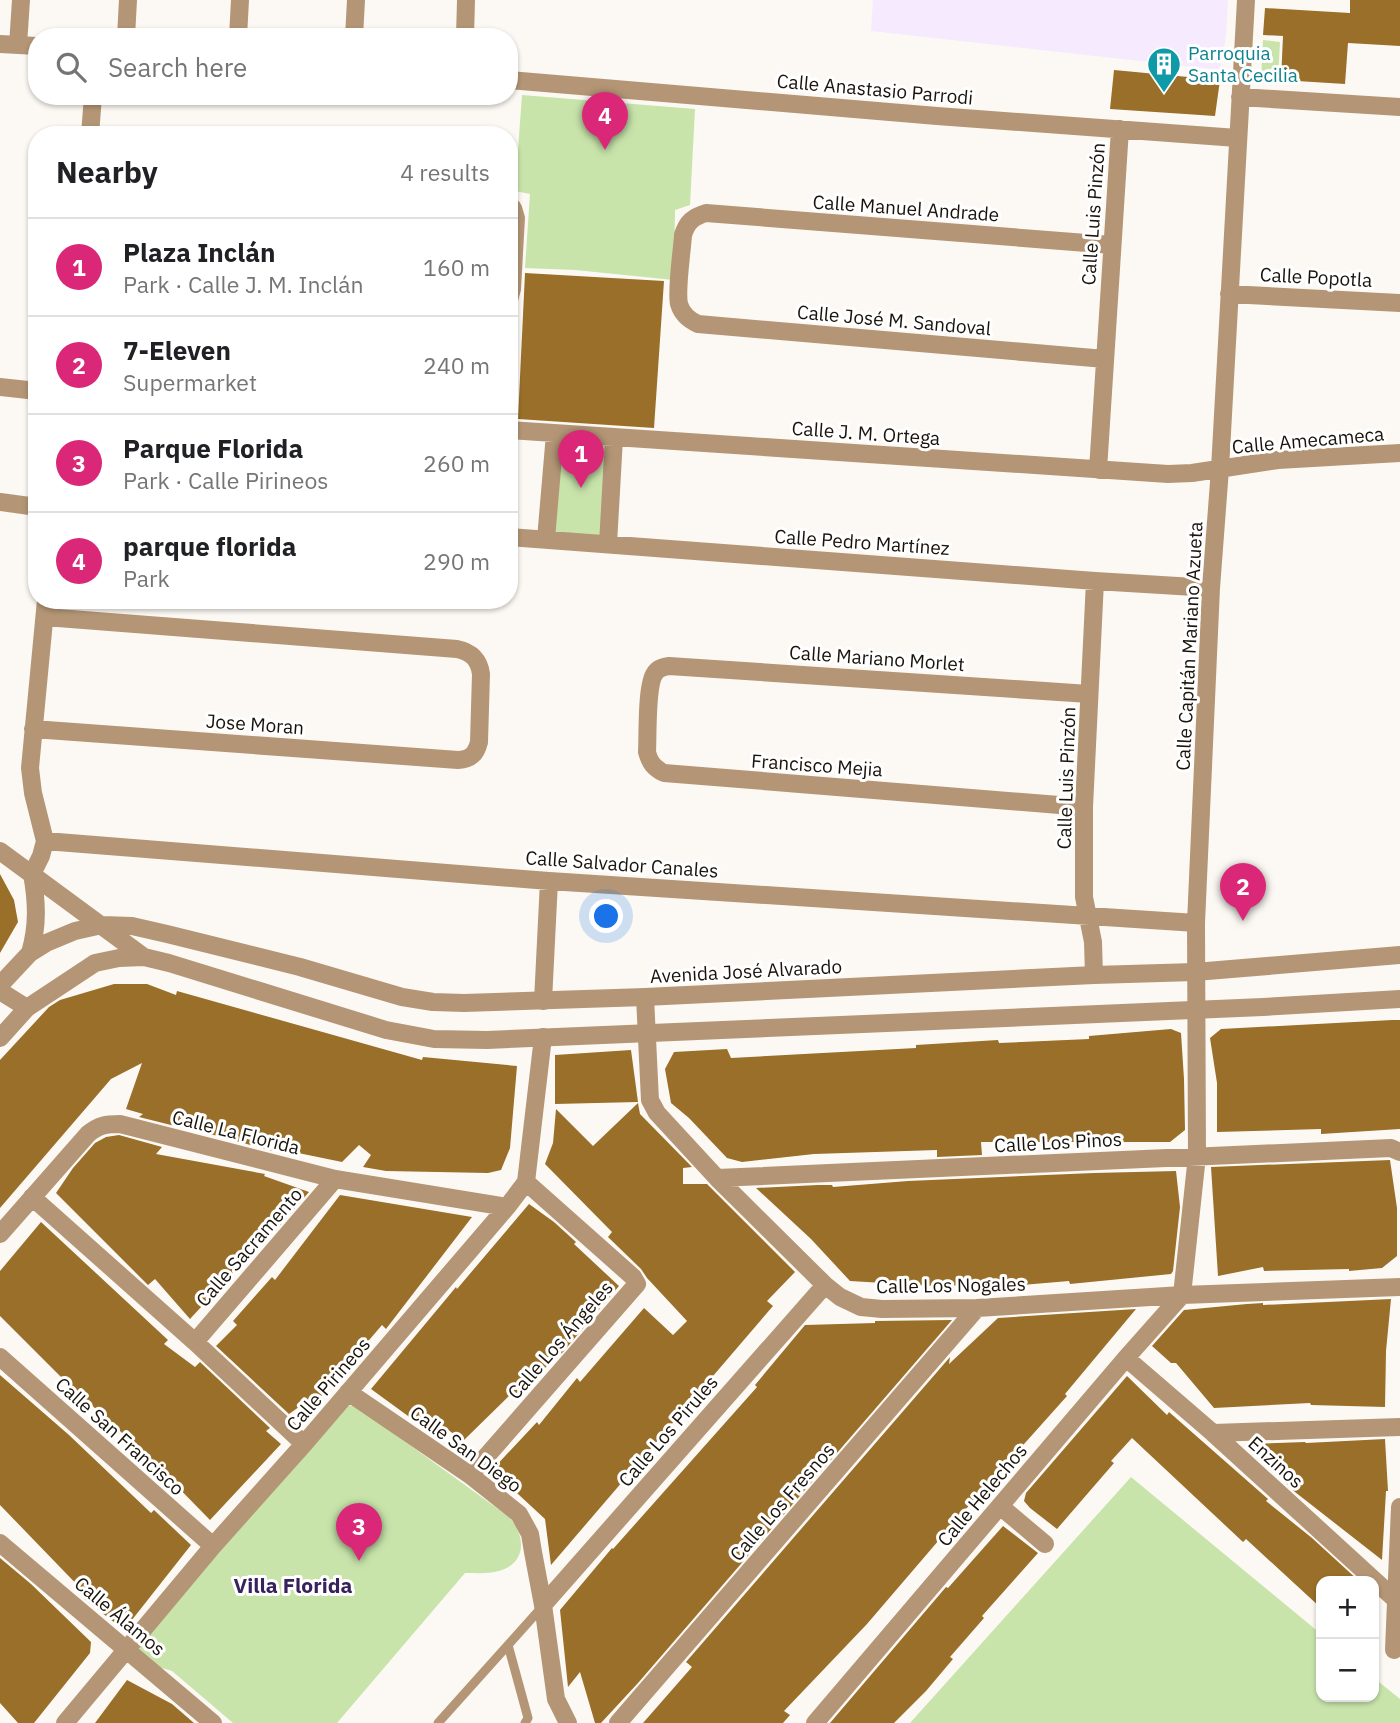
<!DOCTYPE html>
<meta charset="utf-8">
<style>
:root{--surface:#fff;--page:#f2f2f2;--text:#202124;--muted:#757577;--line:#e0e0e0;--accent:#db2777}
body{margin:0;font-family:"IBM Plex Sans",sans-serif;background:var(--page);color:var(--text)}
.controls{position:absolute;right:21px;bottom:21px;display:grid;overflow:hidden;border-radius:14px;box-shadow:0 2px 5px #0004}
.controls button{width:63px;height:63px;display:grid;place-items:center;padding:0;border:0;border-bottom:2px solid var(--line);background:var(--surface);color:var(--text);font:35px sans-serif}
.you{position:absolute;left:607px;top:917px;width:24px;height:24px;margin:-18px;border:5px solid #fff;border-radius:50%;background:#1a73e8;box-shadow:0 0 0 10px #1a73e833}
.badge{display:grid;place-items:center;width:46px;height:46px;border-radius:50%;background:var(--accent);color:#fff;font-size:23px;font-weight:700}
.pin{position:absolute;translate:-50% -58px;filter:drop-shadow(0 2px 4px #0008)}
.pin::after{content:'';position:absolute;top:37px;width:24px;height:21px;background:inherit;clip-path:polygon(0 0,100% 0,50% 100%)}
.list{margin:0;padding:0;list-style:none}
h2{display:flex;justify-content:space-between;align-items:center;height:91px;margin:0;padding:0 28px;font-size:30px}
h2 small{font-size:23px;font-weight:400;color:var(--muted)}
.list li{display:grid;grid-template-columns:46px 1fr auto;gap:21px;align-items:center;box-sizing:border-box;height:98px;padding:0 28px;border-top:2px solid var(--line)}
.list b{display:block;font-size:26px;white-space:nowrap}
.list p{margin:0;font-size:23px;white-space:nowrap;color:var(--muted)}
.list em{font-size:23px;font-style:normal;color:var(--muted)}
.icon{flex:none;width:38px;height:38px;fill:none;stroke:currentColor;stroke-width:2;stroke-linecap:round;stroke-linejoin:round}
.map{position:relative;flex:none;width:1400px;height:1723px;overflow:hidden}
.search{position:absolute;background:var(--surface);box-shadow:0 2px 5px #0004;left:28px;top:28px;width:490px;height:77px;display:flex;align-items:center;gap:18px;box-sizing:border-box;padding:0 24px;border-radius:28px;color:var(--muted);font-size:26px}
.panel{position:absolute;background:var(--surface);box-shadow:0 2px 5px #0004;left:28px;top:126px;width:490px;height:483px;border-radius:28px}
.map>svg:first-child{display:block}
.medical{fill:#f6eaff}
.green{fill:#c8e4ab}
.building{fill:#9a6f29}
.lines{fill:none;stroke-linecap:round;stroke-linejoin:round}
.service{stroke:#b49676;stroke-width:9}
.minor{stroke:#b49676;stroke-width:18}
.tertiary{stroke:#b49676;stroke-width:18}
.labels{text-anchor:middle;stroke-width:6;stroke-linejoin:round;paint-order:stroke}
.culture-label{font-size:19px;fill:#0d838f;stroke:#fff;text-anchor:start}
.street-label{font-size:19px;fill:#19130a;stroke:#fff}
.neighbourhood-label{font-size:21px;font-weight:bold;fill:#37225c;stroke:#fff}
</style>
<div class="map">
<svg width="1400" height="1723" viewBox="0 0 1400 1723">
<rect width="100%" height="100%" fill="#fcf9f4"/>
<path class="medical" d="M873,0H1228L1226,36L1220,70L871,31Z"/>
<path class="green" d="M1263,40L1280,42L1278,80H1261Z
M522,95L695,109L690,205L675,210L674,280L575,270L525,268L530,194L515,191Z
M555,434L614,438L608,544L546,539Z
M344,1405L356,1406L509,1517C526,1536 527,1563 499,1571C489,1574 476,1573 465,1573L337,1723H233L172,1671L155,1666L137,1651V1639Z
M1131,1477L1321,1634V1697H1374V1678L1400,1699V1723H910Z"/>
<path class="building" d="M1350,0H1400V46L1348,43L1345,84L1281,80L1283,36L1263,35L1265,8L1350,13Z
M1114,70L1220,80L1215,116L1110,109Z
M525,273L664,281L654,428L518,419Z
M0,874L14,900L18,922L0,953Z
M114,984H147L176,995L177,991L422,1060L423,1057L517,1066L510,1148L501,1170L488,1173L386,1171L363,1167L371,1155L359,1145L342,1162L274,1148L273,1151L181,1126L179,1127L139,1117L143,1114L126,1109L142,1063L111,1079L0,1208V1060L49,1007L60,1000Z
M1392,1020H1400V1129L1321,1134V1129L1217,1132V1083L1210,1038L1221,1029Z
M1171,1029L1181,1033L1184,1079L1185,1130L1170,1142H981L982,1155L937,1157V1150L814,1154L742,1162L727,1158L689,1118L671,1103L665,1069L674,1052L727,1049L731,1058L916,1048V1045L998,1040L999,1043L1089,1039V1036Z
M631,1050L638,1102L555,1104V1055Z
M638,1103L640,1114L692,1167L683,1168V1184H707L795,1272L767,1301L773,1306L551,1565L545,1519L492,1470L537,1422L539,1425L577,1378L580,1382L644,1308L673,1335L687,1321L647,1278L641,1269L608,1237L612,1232L545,1164L553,1143L556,1109L593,1146Z
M119,1135L162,1147L156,1154L265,1174L264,1176L309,1192L276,1230L252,1254L251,1253L190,1319L155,1279L148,1285L56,1193L73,1168L95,1143L106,1137Z
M1390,1160L1397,1208V1256L1382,1268L1349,1271V1269L1264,1271L1263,1267L1218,1276L1211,1167Z
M1176,1171L1180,1207L1173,1271L1171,1274L1070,1284L1069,1281L977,1289L934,1282V1286L850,1281L811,1239L756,1188L818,1185H832L833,1187L908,1181L1094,1173Z
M340,1195L472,1217L386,1329L382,1325L317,1401L313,1397L289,1414L216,1346L237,1325L233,1321L272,1277L275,1280Z
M529,1204L554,1222L576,1242L574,1244L619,1286L563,1352L512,1397L510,1395L463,1441L427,1414L419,1424L371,1389L456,1287L457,1289Z
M41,1222L168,1340L164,1344L195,1367L200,1362L270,1428L266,1431L281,1444L210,1520L167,1476L168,1475L62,1378L0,1316V1271Z
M1391,1299L1386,1351L1385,1407L1311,1405L1310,1403L1214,1408L1176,1363H1171L1152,1346L1184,1310L1247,1304L1263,1303V1305Z
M1136,1309L1065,1394L1067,1396L957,1519L867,1624L784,1711L790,1715L783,1723H643L692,1667L686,1662L950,1357L949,1364L998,1318Z
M952,1320L638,1683L601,1723H595L580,1672L568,1687L560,1610L612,1548L613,1549L757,1387L755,1385L805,1325L875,1323V1321Z
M0,1375L69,1435L151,1513L154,1510L191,1545L124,1630L83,1598L86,1594L0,1505Z
M1127,1376L1167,1415L1169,1412L1268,1499L1266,1501L1312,1538L1359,1581H1321V1608L1246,1539L1243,1542L1132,1438L1111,1461L1114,1463L1057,1529L1030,1508L1024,1501L1026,1493Z
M1385,1439L1388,1491H1386L1382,1560L1295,1492L1248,1444L1305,1442L1306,1443Z
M1003,1526L1038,1553L982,1616L984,1618L950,1657L953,1659L926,1691L894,1723H830L946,1587L948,1588Z
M0,1558L31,1584L91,1642L90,1653L34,1723H18L0,1703Z
M127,1680L172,1704L194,1723H95Z"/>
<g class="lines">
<path class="service" d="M508,1645L528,1718L525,1723
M438,1723L542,1607"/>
<path class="minor" d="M126,37L128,0
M238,37L240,0
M354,37L356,0
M465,37L466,0
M0,44L37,46
M18,45L21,0
M509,80L937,116L1237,138
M1240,97L1400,107
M90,135L93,96
M509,206L513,208L516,218L512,289L509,300
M1229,294L1400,303
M1105,359L698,324C689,320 682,314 679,304C676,289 682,252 683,235C687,222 693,217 706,213L1112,245
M0,387L37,391
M509,430L1168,474L1192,473L1278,460L1400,453
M1098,470L1120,129
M0,502L37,507
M509,537L1095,581L1211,588
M546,539L555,434
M608,544L614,438
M33,729L458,760C471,759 476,754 479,742L481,674C479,659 471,652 457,649L45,617
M1084,807L664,773C654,768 650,763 647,752C648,736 646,685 655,673C658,668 663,667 669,666L1089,694
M45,841L549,881L1196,923
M32,874L41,856L45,841L33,793L30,768L46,600
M1094,975L1093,942L1084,897V807L1095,581
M0,991L27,1008
M645,997L650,1100L657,1113L717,1178L825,1285L840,1297L861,1307L882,1309L977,1308L1182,1295L1400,1287
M543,1001L549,881
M717,1178L1391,1148L1400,1152
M32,1197L195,1342L304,1444
M0,1234L88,1134C99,1125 106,1124 120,1124L335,1179L507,1207
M195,1342L335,1179
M0,1357L213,1546
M1126,1358L1213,1433L1395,1599
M348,1392L470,1475L519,1514L530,1534L533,1552L543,1605L556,1699L568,1723
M1213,1433L1400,1427
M470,1475L637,1284L633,1277L526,1182
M1000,1506L1045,1544
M0,1543L213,1723
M543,1605L825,1285
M1394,1650L1400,1507
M65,1723L213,1546L304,1444L507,1207L526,1182L543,1037
M618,1723L977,1308
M815,1723L1126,1358L1182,1295L1197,1156L1196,923L1211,588L1220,469L1246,0"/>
<path class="tertiary" d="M0,851L144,957
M30,953C38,926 37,902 32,874
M0,985L30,953L46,943L75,931L102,925L132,926L167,934L300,967L402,997L433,1002L464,1003L645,997L1094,975L1195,972L1400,955
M0,1038L27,1008L95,963L119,958L144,957L169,963L386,1030L434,1039L487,1040L1263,1007L1400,999"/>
</g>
<defs>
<g id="building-pin" transform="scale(1.75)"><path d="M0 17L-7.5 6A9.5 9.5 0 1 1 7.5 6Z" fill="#0f9aa8" stroke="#fff"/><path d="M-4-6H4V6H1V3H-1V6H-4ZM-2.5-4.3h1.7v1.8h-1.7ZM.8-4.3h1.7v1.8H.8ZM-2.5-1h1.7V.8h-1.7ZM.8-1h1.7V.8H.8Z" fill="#fff"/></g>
</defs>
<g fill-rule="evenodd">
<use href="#building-pin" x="1164" y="64"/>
</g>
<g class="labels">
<g class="culture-label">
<text x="1188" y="60">Parroquia<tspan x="1188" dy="22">Santa Cecilia</tspan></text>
</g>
<g class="street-label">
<text transform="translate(875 89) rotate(5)" y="7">Calle Anastasio Parrodi</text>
<text transform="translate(906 208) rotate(4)" y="7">Calle Manuel Andrade</text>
<text transform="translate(1093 214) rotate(-86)" y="7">Calle Luis Pinzón</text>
<text transform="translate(1316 277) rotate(3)" y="7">Calle Popotla</text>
<text transform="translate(894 320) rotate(5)" y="7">Calle José M. Sandoval</text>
<text transform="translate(866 433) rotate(4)" y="7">Calle J. M. Ortega</text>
<text transform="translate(1308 440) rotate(-5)" y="7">Calle Amecameca</text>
<text transform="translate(862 542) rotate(4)" y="7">Calle Pedro Martínez</text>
<text transform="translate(1189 646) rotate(-87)" y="7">Calle Capitán Mariano Azueta</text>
<text transform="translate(877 658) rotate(4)" y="7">Calle Mariano Morlet</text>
<text transform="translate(255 724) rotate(4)" y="7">Jose Moran</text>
<text transform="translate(817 765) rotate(4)" y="7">Francisco Mejia</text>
<text transform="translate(1066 778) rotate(-88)" y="7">Calle Luis Pinzón</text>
<text transform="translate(622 864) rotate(4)" y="7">Calle Salvador Canales</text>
<text transform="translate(746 971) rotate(-3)" y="7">Avenida José Alvarado</text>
<text transform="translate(236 1132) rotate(14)" y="7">Calle La Florida</text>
<text transform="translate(1058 1142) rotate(-3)" y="7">Calle Los Pinos</text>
<text transform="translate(249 1247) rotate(-49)" y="7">Calle Sacramento</text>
<text transform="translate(951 1285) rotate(-1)" y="7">Calle Los Nogales</text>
<text transform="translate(560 1340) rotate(-49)" y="7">Calle Los Ángeles</text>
<text transform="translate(328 1384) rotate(-49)" y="7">Calle Pirineos</text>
<text transform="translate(668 1431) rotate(-49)" y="7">Calle Los Pirules</text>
<text transform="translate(120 1436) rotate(42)" y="7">Calle San Francisco</text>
<text transform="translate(466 1449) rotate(36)" y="7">Calle San Diego</text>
<text transform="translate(1276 1462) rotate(42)" y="7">Enzinos</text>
<text transform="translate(982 1495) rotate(-50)" y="7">Calle Helechos</text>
<text transform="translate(782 1502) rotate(-49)" y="7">Calle Los Fresnos</text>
<text transform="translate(120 1616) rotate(40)" y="7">Calle Álamos</text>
</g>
<g class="neighbourhood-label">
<text x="293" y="1593">Villa Florida</text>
</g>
</g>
</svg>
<div class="controls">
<button>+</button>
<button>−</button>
</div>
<div class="you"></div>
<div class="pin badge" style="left:581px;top:488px">1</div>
<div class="pin badge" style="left:1243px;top:921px">2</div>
<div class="pin badge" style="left:359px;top:1561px">3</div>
<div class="pin badge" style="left:605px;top:150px">4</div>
<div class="search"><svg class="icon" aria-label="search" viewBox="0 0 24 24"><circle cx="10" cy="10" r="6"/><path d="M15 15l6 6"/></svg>Search here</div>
<section class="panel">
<h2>Nearby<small>4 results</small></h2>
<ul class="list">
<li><span class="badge">1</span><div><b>Plaza Inclán</b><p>Park · Calle J. M. Inclán</p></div><em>160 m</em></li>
<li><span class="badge">2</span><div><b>7-Eleven</b><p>Supermarket</p></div><em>240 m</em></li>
<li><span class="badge">3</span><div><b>Parque Florida</b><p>Park · Calle Pirineos</p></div><em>260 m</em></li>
<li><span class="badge">4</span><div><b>parque florida</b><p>Park</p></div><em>290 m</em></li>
</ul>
</section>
</div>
